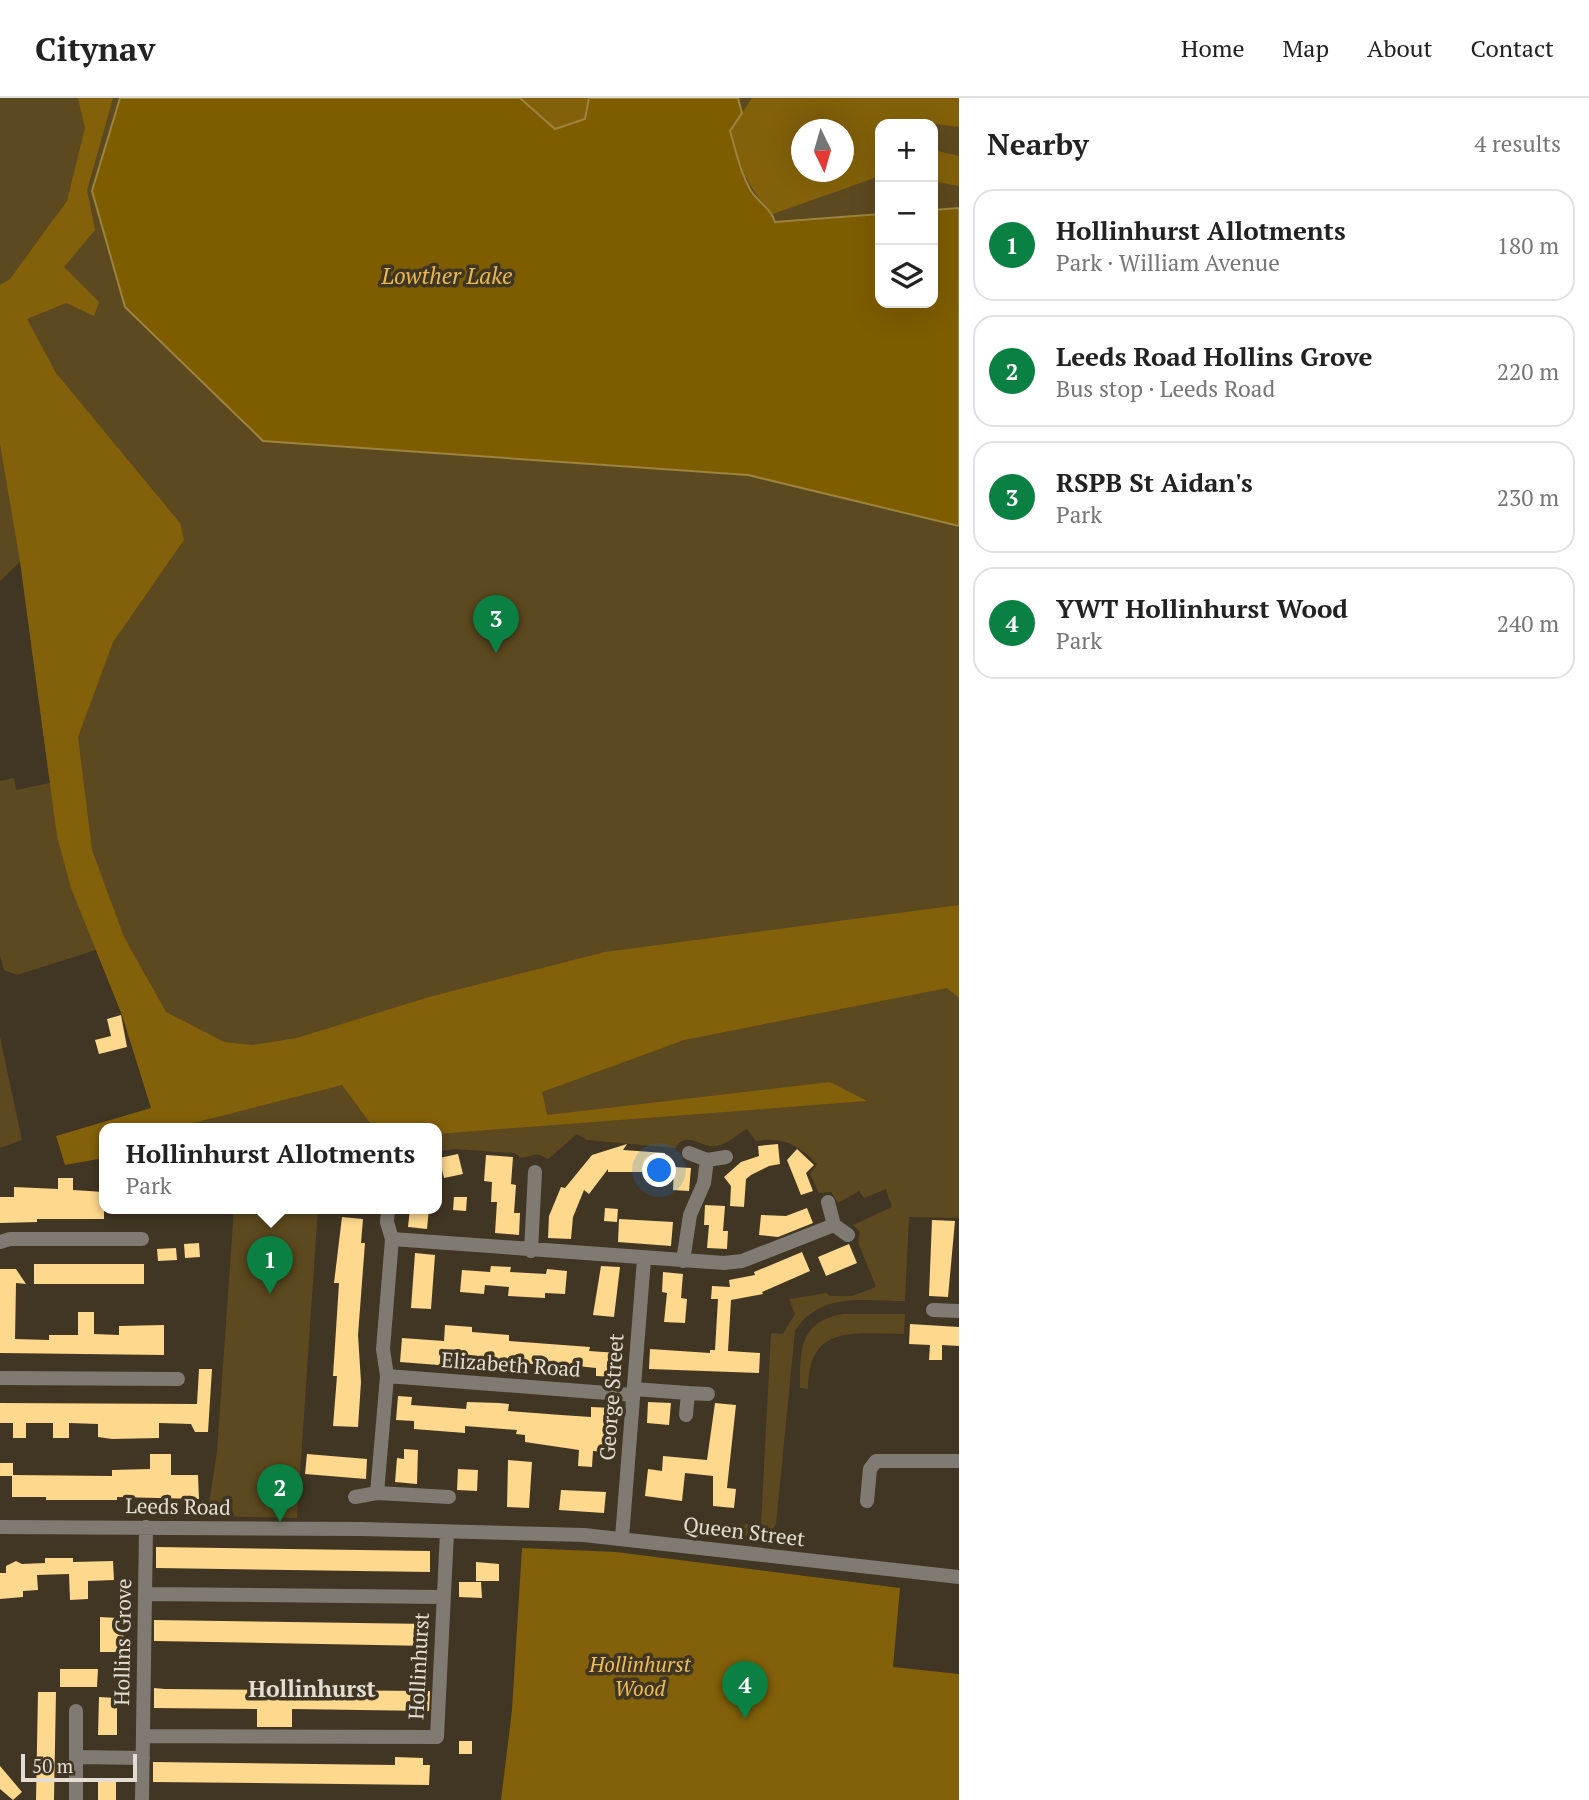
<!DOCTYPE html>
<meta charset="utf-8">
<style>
:root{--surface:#fff;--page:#f2f2f2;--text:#222;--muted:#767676;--line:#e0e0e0;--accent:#0b8043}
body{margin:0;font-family:"PT Serif",serif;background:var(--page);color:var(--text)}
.controls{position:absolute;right:21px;top:21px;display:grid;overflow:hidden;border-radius:14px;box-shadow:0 7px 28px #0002}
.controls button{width:63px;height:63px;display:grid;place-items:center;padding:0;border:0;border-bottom:2px solid var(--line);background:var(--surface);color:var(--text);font:35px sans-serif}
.compass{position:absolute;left:791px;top:21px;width:63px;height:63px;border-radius:50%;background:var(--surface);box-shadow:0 7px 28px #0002;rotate:175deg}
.scale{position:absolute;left:21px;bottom:18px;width:116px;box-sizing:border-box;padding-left:7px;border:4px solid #e3ddd2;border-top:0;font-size:19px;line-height:24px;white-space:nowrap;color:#e3ddd2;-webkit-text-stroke:5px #403623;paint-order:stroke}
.you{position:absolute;left:660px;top:1073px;width:24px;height:24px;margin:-18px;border:5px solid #fff;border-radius:50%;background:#1a73e8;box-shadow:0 0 0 10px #1a73e833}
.badge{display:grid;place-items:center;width:46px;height:46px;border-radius:50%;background:var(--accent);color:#fff;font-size:23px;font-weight:700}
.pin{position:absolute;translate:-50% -58px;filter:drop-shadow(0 2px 4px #0008)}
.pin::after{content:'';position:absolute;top:37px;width:24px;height:21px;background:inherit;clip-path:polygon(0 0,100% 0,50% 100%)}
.popup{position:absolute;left:99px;top:1025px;width:343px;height:91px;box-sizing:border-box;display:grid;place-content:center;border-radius:14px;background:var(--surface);filter:drop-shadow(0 2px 5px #0005);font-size:23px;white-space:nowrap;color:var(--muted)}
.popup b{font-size:26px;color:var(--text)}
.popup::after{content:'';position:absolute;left:50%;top:100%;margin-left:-14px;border:14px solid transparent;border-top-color:var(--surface)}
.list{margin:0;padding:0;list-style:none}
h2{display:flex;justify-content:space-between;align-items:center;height:91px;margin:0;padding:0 28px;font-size:30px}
h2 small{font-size:23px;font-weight:400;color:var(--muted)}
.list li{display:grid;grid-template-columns:46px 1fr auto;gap:21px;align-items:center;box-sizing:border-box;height:112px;margin:0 14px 14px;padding:0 14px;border:2px solid var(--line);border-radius:21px}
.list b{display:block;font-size:26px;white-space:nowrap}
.list p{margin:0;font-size:23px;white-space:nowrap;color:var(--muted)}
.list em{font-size:23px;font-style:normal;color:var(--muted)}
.icon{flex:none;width:38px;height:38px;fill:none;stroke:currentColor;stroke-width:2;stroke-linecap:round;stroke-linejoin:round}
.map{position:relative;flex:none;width:959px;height:1702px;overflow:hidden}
header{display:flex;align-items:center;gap:42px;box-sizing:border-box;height:98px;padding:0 35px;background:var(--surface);border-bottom:2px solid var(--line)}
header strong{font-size:33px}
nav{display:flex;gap:38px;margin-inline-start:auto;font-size:24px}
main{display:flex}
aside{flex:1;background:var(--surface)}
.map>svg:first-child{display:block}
.green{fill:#5d491f;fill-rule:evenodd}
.forest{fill:#83610a;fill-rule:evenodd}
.water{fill:#7e5d00;stroke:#9c833f;stroke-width:2}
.building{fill:#fdd88d}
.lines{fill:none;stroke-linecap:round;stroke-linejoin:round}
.minor{stroke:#7f7b72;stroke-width:14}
.labels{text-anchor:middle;stroke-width:7;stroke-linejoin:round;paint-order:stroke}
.street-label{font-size:21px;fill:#e3ddd2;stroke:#403623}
.park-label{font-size:21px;font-style:italic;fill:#eebe56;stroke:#403623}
.water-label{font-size:23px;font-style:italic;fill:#e8b850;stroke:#403623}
.neighbourhood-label{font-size:23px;font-weight:bold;fill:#e3ddd2;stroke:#403623}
</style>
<header>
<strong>Citynav</strong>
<nav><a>Home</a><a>Map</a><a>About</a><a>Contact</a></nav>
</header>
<main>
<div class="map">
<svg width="959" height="1702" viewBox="0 0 959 1702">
<rect width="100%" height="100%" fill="#403623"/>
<path class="green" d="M0,0H959V1120L909,1119L905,1203C865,1203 820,1193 795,1233L776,1426C764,1449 706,1432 683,1428L761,1426L771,1235L783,1236L795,1216L789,1201L826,1195L830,1198H852L876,1189L858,1144L860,1134L853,1127L892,1109L886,1091L864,1100L859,1093L838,1105L831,1094L819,1095L810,1076L817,1066C799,1047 782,1038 756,1043L747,1031C738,1036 727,1046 717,1048C700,1051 688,1031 675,1050L587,1042L577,1036L548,1061L538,1056L521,1060L515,1055L454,1051L436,1054V1030H158L122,917L96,852L17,877L4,872L0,857V683L14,680L16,692L50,685L20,464L0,483ZM880,26H933V205H880ZM802,32H844V74H802Z
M0,939L22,1042L0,1050Z
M234,1110H318L297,1420L207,1418L217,1354Z
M843,1216H905L904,1236C854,1236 809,1225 808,1291L800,1290C800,1253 799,1223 843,1216Z"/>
<path class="forest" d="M78,0H113L87,92L95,132L64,169L99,204L94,218L66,205L27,221L56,275L180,425L184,442L113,544L78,639L92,752L124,839L166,914L224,944L252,947L297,940L429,899L605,854L959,807V900L947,890L684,942L542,994L547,1017L830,984L867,1003L436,1036V1030H374L342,987L174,1030H104V1060L65,1067L56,1038L151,1010L122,917L71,790L57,738L20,463L0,346V187L10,181L67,103L85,30Z
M520,0H589L585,21L555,31Z
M752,0H959V29L918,24V26H880V78L773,116C747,89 740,69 730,33ZM802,32H844V74H802Z
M933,52L959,58V88L933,83Z
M522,1450L616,1454L900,1490L893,1569L959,1576V1702H501L512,1612Z"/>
<path class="water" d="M120,0H520L555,31L585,21L589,0H738L742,15L730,33C736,53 740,74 751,93C758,104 771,110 775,124L880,116V205H933V112L959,110V428L748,377L263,343L125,209L92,93Z"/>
<path class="building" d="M121,917L127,949L99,956L95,942L111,938L107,921Z
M627,1046L623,1052L665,1055L664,1068L649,1066L648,1074H608V1071L589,1096L584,1092L573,1119L571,1141L548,1140L549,1118L561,1089L565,1090L592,1057Z
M778,1046L780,1066L769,1068L751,1077L746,1081L744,1109L730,1108L731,1088L724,1079L741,1064L759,1058L758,1048Z
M797,1051L814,1067L806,1075L813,1093L801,1097L787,1062Z
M458,1056L463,1076L444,1080L439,1060Z
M486,1057L513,1059L511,1086L516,1087L514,1115H520L519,1137L495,1135L497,1104H491L492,1084L484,1083Z
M674,1069L691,1070L689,1093L673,1092Z
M58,1080H73V1092L104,1094V1121H37V1124L0,1125V1099H14V1089L58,1091Z
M454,1099H467L466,1113L453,1112Z
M705,1107L725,1108L723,1133H728L727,1151L707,1150L709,1127H704Z
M410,1110H429L427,1131L408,1129Z
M605,1110L618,1111L617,1124L604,1123Z
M807,1110L813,1125L778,1139L759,1137L761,1117L786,1118Z
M342,1119L363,1121L361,1145H365L358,1237L361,1284L358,1329L333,1328L337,1278H333L339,1185H334Z
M619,1121L673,1124L671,1148L618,1144Z
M932,1122L955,1123L948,1199L929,1198Z
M199,1145L200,1159L185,1160L184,1146Z
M849,1146L857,1165L826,1178L818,1159Z
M176,1150L177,1162L158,1163L157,1151Z
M802,1154L810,1173L762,1194L763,1196L731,1202L728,1253L760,1255L759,1275L649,1271L650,1251L710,1255V1252H715L718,1201H711L712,1188L730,1189L729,1182L755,1177L754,1174Z
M415,1155L435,1157L431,1211L411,1210Z
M34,1166H144V1186H34Z
M491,1168L511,1169L510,1174L546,1176L547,1171L567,1173L565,1196L545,1195V1200L508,1198L509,1189L485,1187L484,1196L460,1194L462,1172L490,1174Z
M601,1168L620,1169L614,1219L593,1217Z
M0,1171H16L26,1186L16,1185L15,1241L49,1242V1237H78V1214H94V1236L119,1237V1228L164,1227V1257L0,1255Z
M663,1174L683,1176L681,1200L687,1201L685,1225L664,1224L667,1195L662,1194Z
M910,1226L959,1229V1248L942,1247V1262H929L930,1247L909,1246Z
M445,1227L472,1229V1234L509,1237V1243L590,1249L589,1253L618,1255L616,1279L596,1278V1270L577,1268L490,1264L489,1271L400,1264L402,1240L444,1243Z
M199,1271H212L208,1334H195L191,1326L159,1325V1340L112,1341L98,1339V1326L69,1325V1340H53V1325H26V1340H13V1325H0V1305L197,1306Z
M398,1298L412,1299L411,1307L466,1311L467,1304L499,1305L509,1306L508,1313L561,1317L591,1319V1309L612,1310L610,1331H605L604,1354L593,1353L592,1369L578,1368L579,1352L525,1344V1337L516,1336L517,1332L465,1328V1335L414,1331V1323L396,1322Z
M648,1304L671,1305L669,1327L647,1325Z
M715,1305L736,1307L727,1390L736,1391L734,1410L713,1408V1378L685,1375L682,1403L645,1398L648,1371L662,1373L663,1358L707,1362Z
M404,1351L418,1352L417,1386L395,1384L397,1360L404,1361Z
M150,1356H171V1377H198L199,1401L117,1399V1402H46V1399H12V1378H0V1365H13V1377L112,1378V1372L150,1371Z
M307,1356L367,1361L366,1381L305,1376Z
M508,1362L532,1364L529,1410L507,1409Z
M458,1371L478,1372L477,1393L457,1392Z
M561,1392L606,1394L604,1415L559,1412Z
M156,1449L430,1453V1474L156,1470Z
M45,1460H73V1464L113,1463L114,1482L88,1483V1501L70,1502L69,1476L37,1477L38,1492L23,1493V1499L0,1501V1475H6V1468L16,1463L22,1466L45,1465Z
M476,1464L499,1466V1483H476Z
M459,1484H481L482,1500L459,1499Z
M100,1519L118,1520V1526H124L123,1549H118V1554H100Z
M154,1522L430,1526V1548L154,1543Z
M60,1571H98L97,1589H60Z
M154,1590L165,1591L430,1593L429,1613L292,1611V1629H257V1611L154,1610Z
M38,1594H56L54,1702H36Z
M99,1599L117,1600V1637H98Z
M459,1643H472V1656H459Z
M395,1659L423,1660V1667H430L429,1687L153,1684V1664L395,1667Z
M0,1668L22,1694L13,1702L0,1691Z
M98,1682L116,1683V1702H98Z"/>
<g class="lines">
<path class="minor" d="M689,1055L707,1062L726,1059
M828,1104L834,1127L848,1137
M392,1141L724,1165L742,1163L834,1127
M0,1144L10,1141H142
M531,1153L535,1074
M683,1163L690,1117L704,1085L707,1062
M933,1212L959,1213
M387,1278L633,1297
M0,1280L178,1281
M634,1291L688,1295L686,1317
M688,1295L708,1296
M377,1395L449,1399
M355,1399L377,1395L387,1278L383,1251L392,1141L387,1124L388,1110
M867,1403L870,1371L876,1363H959
M0,1429L362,1431L584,1437L959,1479
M622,1440L644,1161
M145,1496L443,1499
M143,1638L437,1639L447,1434
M76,1659L143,1660
M76,1702V1613
M142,1702L146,1429"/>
</g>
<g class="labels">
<g class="street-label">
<text transform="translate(511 1267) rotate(4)" y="7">Elizabeth Road</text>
<text transform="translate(612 1299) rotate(-86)" y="7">George Street</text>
<text transform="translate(178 1409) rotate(1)" y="7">Leeds Road</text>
<text transform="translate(744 1434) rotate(7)" y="7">Queen Street</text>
<text transform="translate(123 1544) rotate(-89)" y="7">Hollins Grove</text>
<text transform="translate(419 1568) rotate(-87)" y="7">Hollinhurst</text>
</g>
<g class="park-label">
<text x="640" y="1574">Hollinhurst<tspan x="640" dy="24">Wood</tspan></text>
</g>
<g class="water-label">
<text x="447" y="186">Lowther Lake</text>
</g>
<g class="neighbourhood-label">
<text x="312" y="1599">Hollinhurst</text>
</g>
</g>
</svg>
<div class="controls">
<button>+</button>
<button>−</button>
<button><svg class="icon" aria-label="layers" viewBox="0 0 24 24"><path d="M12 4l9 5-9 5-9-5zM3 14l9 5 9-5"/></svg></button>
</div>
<svg class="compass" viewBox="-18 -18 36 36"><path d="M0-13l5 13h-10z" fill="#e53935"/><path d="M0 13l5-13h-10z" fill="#767676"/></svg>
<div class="scale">50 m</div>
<div class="you"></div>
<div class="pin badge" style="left:270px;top:1196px">1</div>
<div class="popup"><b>Hollinhurst Allotments</b>Park</div>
<div class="pin badge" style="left:280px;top:1424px">2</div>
<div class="pin badge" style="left:496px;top:555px">3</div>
<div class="pin badge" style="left:745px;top:1621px">4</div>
</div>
<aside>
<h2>Nearby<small>4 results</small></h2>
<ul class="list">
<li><span class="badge">1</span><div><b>Hollinhurst Allotments</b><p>Park · William Avenue</p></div><em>180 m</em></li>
<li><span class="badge">2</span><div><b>Leeds Road Hollins Grove</b><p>Bus stop · Leeds Road</p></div><em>220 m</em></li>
<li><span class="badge">3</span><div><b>RSPB St Aidan's</b><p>Park</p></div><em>230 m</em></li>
<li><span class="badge">4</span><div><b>YWT Hollinhurst Wood</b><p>Park</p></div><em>240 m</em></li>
</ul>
</aside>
</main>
